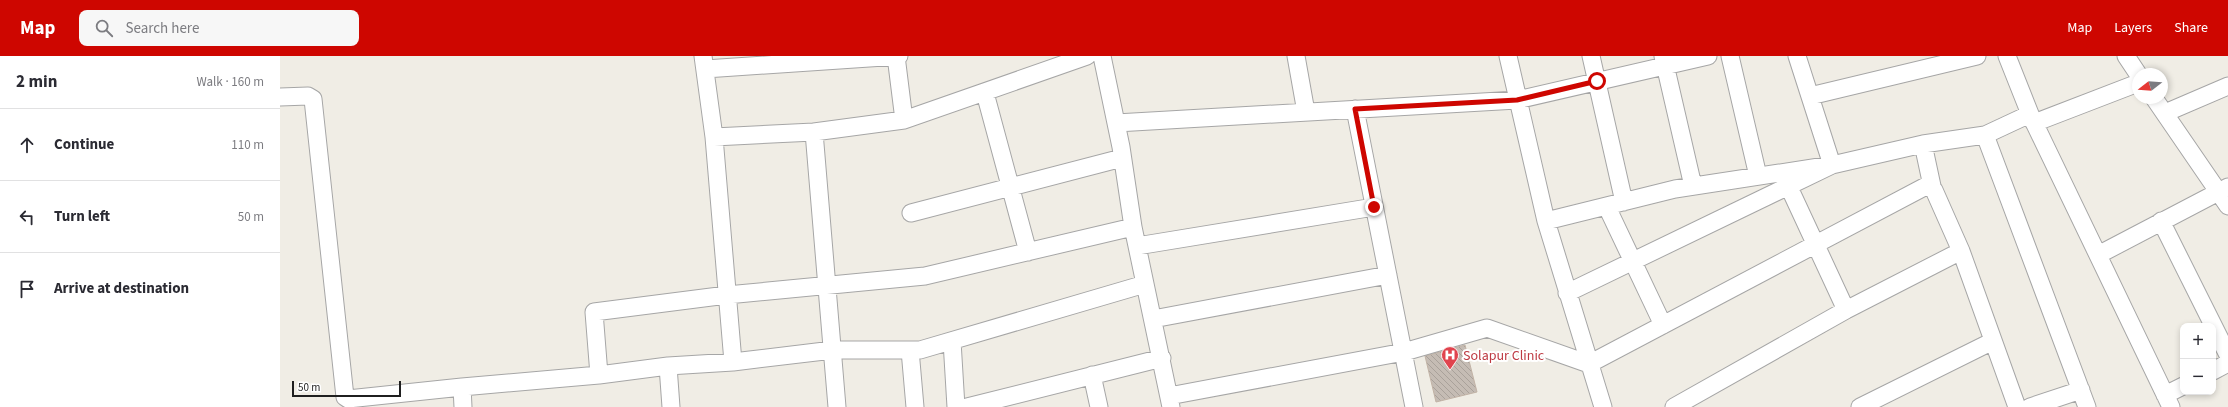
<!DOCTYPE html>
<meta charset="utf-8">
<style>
:root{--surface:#fff;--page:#f7f7f7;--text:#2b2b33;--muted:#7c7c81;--line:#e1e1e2;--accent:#ce0600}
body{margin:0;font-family:"Source Sans 3",sans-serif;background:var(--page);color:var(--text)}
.controls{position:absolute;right:12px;bottom:12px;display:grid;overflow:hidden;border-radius:8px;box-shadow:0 2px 6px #0003}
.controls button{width:36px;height:36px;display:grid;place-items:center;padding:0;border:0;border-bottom:1px solid var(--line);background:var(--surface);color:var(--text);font:20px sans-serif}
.compass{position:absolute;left:1852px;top:12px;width:36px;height:36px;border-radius:50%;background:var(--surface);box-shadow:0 2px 6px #0003;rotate:253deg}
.scale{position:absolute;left:12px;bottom:10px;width:109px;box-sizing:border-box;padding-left:4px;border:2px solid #1f1f1f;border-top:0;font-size:11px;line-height:14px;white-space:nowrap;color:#1f1f1f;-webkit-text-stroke:3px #fff;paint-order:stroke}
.stop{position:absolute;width:12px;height:12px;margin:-9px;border:3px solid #ce0600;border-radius:50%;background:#fff}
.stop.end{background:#ce0600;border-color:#fff;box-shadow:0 1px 4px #0008}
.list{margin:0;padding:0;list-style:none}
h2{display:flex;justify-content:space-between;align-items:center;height:52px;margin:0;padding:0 16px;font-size:17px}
h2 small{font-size:13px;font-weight:400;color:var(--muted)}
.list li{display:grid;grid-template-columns:26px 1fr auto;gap:12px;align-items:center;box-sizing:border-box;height:72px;padding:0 16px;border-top:1px solid var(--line)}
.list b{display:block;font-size:15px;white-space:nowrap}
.list em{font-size:13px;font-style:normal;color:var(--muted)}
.icon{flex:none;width:22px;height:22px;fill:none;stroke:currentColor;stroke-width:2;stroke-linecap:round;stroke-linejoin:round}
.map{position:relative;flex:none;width:1948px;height:351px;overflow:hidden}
header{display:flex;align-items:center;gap:24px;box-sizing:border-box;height:56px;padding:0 20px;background:var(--accent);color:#fff}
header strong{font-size:19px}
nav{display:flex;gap:22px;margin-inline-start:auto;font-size:14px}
.search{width:280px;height:36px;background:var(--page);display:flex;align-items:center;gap:10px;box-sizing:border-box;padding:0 14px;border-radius:8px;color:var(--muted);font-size:15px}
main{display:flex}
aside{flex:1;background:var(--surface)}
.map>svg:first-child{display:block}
.building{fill:url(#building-back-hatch);stroke:#c2b3a6}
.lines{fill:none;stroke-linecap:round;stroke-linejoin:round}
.minor-casing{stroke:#a6a6a6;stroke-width:19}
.minor{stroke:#fff;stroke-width:17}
.route{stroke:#ce0600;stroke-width:5}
.labels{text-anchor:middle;stroke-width:4;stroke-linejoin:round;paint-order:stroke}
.health-label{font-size:14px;fill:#be3a42;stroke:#fff;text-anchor:start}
</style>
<header>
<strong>Map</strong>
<div class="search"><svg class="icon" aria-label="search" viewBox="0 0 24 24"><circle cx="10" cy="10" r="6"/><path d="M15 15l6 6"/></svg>Search here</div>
<nav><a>Map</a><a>Layers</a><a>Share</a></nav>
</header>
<main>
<aside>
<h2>2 min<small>Walk · 160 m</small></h2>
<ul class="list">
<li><svg class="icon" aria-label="ahead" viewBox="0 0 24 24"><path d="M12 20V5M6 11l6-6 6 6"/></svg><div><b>Continue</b></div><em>110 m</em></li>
<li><svg class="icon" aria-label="left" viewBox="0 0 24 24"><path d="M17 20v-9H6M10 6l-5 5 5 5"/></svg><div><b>Turn left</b></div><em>50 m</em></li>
<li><svg class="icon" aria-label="arrive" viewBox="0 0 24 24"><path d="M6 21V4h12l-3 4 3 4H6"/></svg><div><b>Arrive at destination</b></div></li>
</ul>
</aside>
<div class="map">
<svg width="1948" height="351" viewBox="0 0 1948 351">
<defs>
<pattern id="building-back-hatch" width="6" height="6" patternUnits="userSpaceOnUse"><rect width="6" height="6" fill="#c5bcb4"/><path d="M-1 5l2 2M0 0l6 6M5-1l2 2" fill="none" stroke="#a9a19a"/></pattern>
</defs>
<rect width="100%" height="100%" fill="#f0ede5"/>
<path class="building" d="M1185,289L1197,336L1156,346L1145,300Z"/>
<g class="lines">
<g class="minor-casing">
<path id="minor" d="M423,0L434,81
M822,0L841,91L853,171L891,351
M1016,0L1026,56
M1228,0L1266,165L1323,351
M1311,0L1344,146
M1383,0L1413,130
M1450,0L1478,120
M1727,0L1750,58L1705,79L1807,351
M1846,0L1858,18
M425,13L619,0
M705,37L748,196
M1530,40L1697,0
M0,41L28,40L33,43L65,341L68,343L182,331
M1874,42L1948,150
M1075,53L1134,351
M1885,57L1948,30
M1750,58L1891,351
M624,64L807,0
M836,67L1237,44L1428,0
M1754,67L1858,27
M1643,88L1652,130
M1508,129L1566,254
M1327,151L1383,269
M631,157L842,102
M1266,165L1395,133L1552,109L1517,0
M1881,165L1948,299
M857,190L1094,151
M1818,199L1948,131
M1287,237L1552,109L1643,88L1705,79
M873,263L1108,219
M672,285L676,351
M630,294L635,351
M453,306L434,81L534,76
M388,310L391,351
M1933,315L1948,307
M319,319L314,256L447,239L645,220L853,171
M812,319L819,351
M1885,339L1903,330
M889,340L1124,296L1207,272L1309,308L1648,129L1654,134L1681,195
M183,351L182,331L319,319L388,310L453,306L553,294H640L865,228
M557,351L534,76L624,64L616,0
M687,351L882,302
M1394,351L1566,254L1681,195L1737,351
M1580,351L1713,285
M1750,351L1801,334"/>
</g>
<use href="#minor" class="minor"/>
</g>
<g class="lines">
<path class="route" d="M1094,151L1075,53L1237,44L1317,25"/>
</g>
<defs>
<g id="hospital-pin" transform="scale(0.9)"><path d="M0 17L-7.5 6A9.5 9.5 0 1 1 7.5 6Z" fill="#e0444e" stroke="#fff"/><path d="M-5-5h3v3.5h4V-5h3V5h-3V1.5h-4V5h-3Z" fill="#fff"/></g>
</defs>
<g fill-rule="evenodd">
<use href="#hospital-pin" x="1170" y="299"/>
</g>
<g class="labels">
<g class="health-label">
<text x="1183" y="304">Solapur Clinic</text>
</g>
</g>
</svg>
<div class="controls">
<button>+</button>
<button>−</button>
</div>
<svg class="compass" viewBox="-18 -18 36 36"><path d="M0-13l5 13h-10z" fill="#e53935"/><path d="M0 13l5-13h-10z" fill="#7c7c81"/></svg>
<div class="scale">50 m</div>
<div class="stop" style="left:1317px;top:25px"></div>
<div class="stop end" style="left:1094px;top:151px"></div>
</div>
</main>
